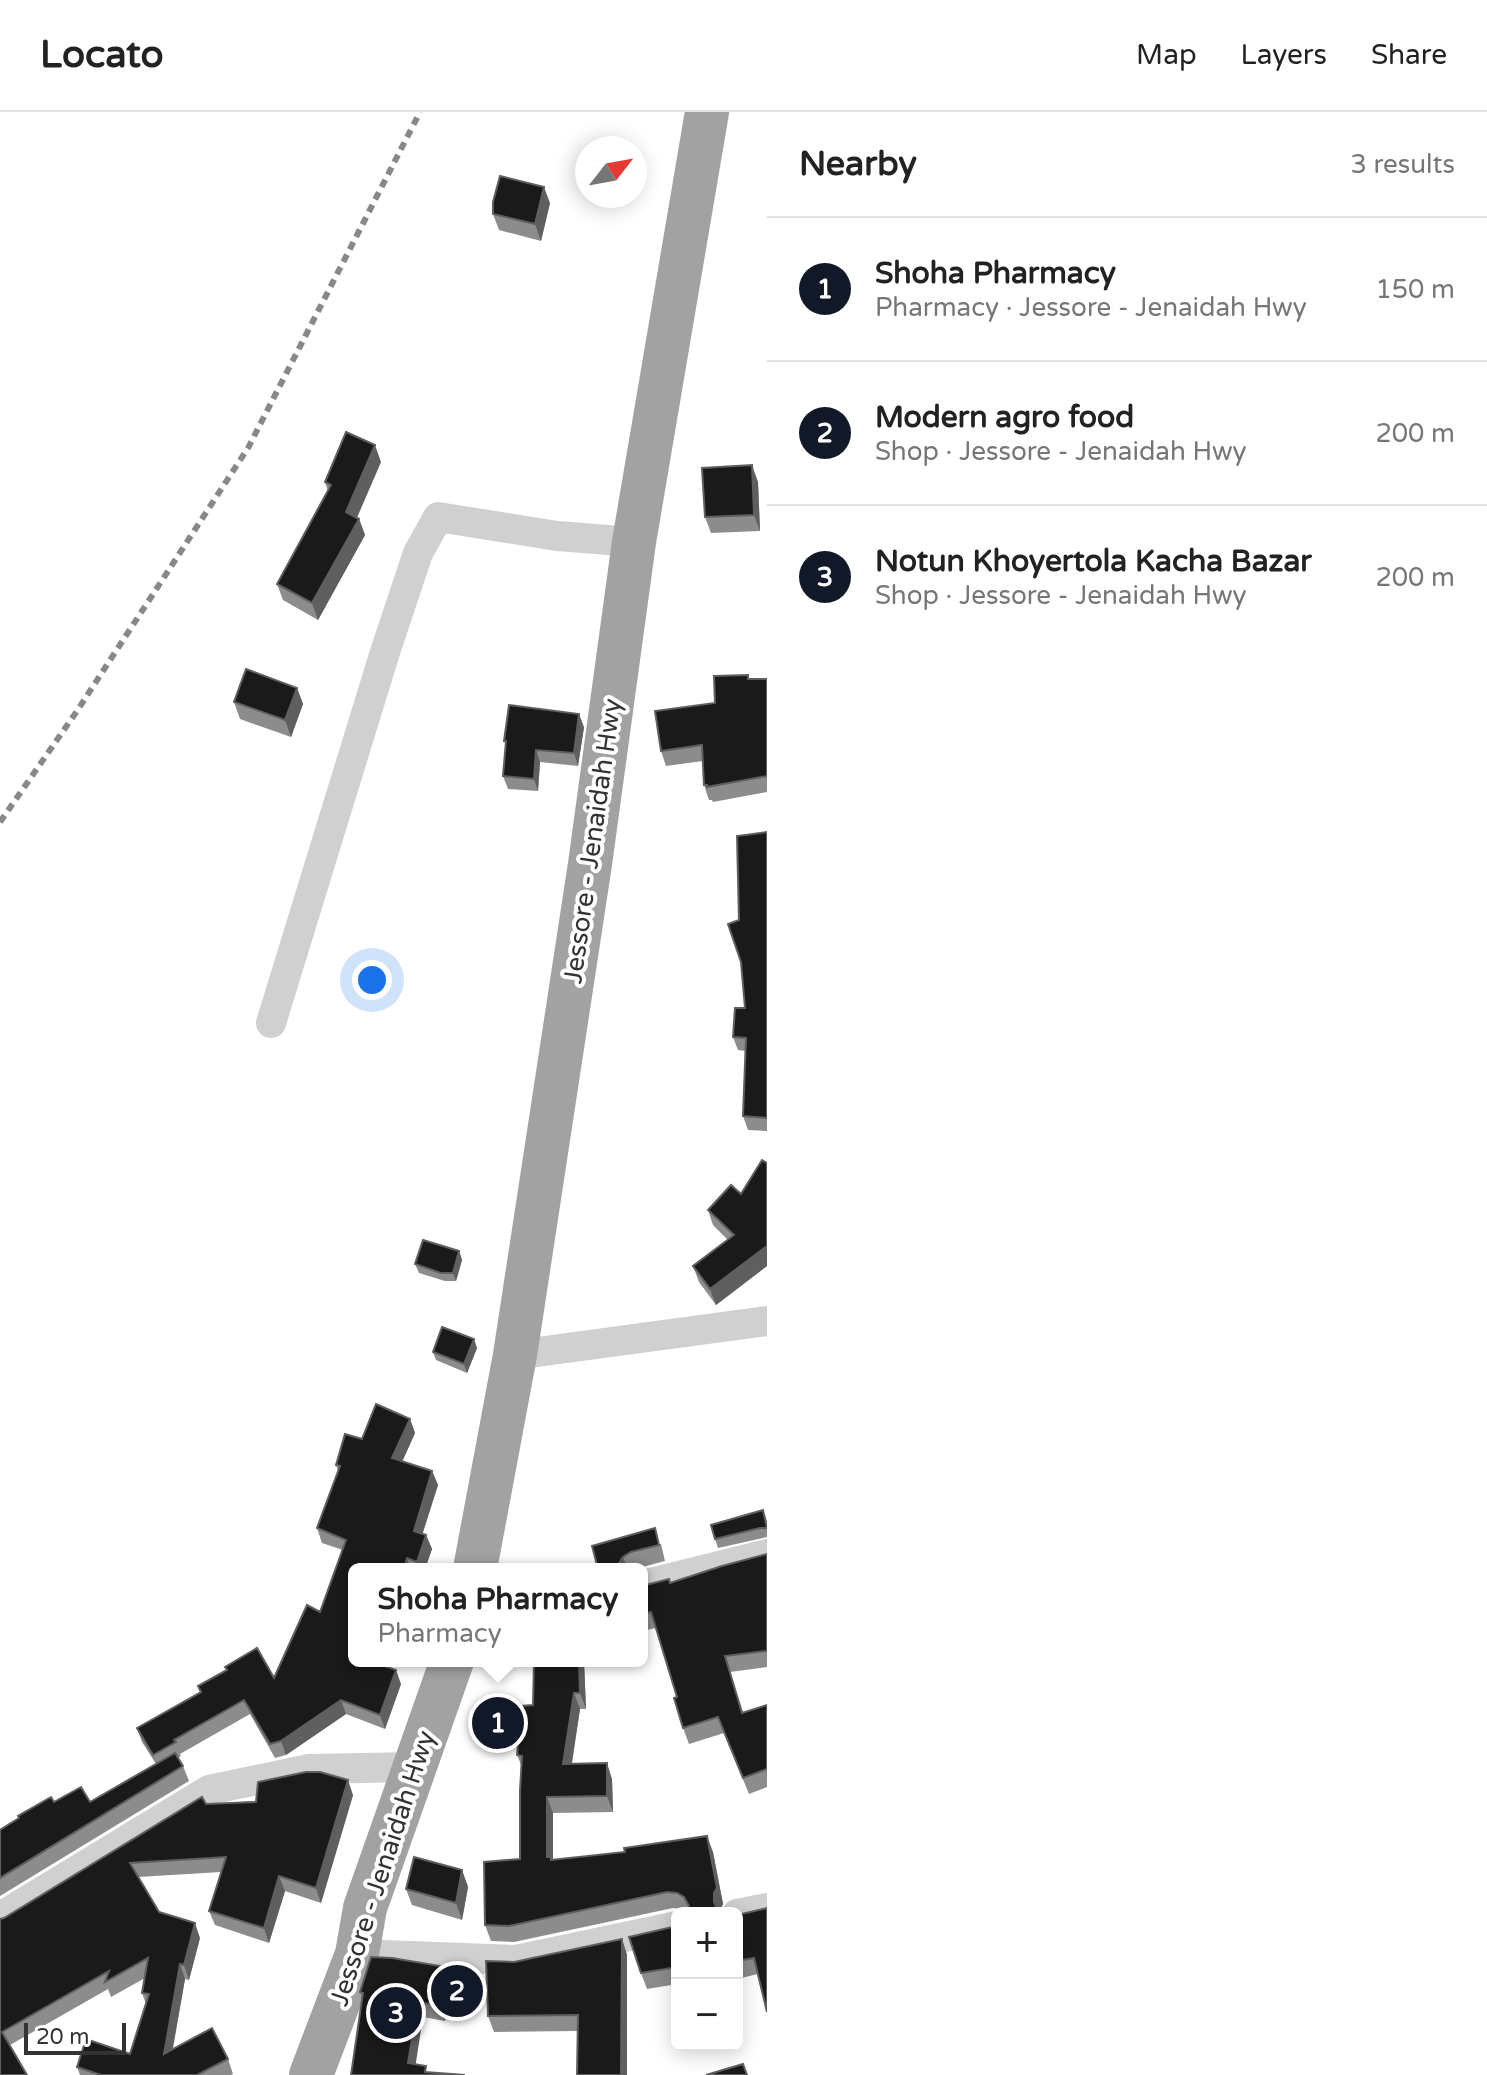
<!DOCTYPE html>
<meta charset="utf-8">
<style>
:root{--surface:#fff;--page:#f6f6f6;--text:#222;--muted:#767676;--line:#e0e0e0;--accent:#111827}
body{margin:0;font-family:"Varela Round",sans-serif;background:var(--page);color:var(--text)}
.controls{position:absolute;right:24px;bottom:24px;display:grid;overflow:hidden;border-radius:12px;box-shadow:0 4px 20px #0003}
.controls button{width:72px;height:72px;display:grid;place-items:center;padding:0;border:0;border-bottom:2px solid var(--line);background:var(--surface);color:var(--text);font:40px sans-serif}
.compass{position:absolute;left:575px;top:24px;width:72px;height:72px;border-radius:50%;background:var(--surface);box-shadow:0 4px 20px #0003;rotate:59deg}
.scale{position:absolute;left:24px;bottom:20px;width:102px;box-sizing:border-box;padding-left:8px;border:4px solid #333;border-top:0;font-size:22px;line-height:28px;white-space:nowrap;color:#333;-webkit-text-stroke:6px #fff;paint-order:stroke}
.you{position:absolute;left:372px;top:868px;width:28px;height:28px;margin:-20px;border:6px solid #fff;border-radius:50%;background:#1a73e8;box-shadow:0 0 0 12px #1a73e833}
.badge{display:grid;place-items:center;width:52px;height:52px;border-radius:50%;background:var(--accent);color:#fff;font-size:26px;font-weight:700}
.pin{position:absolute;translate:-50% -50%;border:4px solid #fff;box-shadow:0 2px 8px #0006}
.popup{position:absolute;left:348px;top:1451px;width:300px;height:104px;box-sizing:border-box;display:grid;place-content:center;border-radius:12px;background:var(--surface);filter:drop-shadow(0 2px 6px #0005);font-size:26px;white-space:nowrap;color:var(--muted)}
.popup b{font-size:30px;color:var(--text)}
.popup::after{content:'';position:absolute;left:50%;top:100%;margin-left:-16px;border:16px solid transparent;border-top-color:var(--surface)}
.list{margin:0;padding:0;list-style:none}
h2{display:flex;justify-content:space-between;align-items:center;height:104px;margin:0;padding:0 32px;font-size:34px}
h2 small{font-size:26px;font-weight:400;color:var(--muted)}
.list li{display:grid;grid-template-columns:52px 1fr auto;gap:24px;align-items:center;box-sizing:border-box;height:144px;padding:0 32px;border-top:2px solid var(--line)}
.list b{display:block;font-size:30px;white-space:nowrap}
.list p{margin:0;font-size:26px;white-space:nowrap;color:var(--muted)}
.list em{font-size:26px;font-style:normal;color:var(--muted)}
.map{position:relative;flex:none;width:767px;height:1963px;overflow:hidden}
header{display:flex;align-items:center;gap:48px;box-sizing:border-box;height:112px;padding:0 40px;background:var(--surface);border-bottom:2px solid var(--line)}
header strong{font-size:38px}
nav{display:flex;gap:44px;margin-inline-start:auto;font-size:28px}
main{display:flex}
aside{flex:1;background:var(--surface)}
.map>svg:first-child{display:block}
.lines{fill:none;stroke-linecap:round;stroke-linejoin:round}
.minor{stroke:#d0d0d0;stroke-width:30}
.trunk{stroke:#a2a2a2;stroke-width:44}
.rail{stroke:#888;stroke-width:6;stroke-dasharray:8 6;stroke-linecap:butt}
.wall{fill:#8c8c8c}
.shaded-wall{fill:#5f5f5f}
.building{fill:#1a1a1a;stroke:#5f5f5f;stroke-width:2}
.labels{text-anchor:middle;stroke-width:8;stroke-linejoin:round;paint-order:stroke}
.street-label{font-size:26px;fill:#333;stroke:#fff}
</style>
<header>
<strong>Locato</strong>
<nav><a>Map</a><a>Layers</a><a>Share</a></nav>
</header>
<main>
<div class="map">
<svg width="767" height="1963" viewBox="0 0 767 1963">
<rect width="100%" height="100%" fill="#fff"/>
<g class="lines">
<path class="minor" d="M271,911L385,540L418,441L438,405L557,424L634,430
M515,1243L767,1209
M642,1473L767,1442
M737,1802L767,1796
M0,1805L209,1678L309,1657L415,1655
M357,1842L516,1848L677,1814"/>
<path class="trunk" d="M475,1457L515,1243L590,752L634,430L707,0
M311,1963L357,1842L365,1796L452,1549"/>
<path class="rail" d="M0,710L77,599L248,336L420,0"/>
</g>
<path class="wall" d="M550,91L541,129L499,118L493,102Z
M381,350L357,406L359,407L365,423L318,508L283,488L277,472L328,379L325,370Z
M758,370L760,419L711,421L705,405Z
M749,567H767V680L713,690L712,688H709L704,673L703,649L666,654L661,639L715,591Z
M297,576L303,592L291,625L240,607L234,590Z
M584,615L578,654L540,650L538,679L508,677L503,664L506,633L504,629Z
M767,720V1019L748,1018L743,1004L746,939L738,938L733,925L745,896L741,850L739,808Z
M767,1051V1154L716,1193L699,1170L693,1154L728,1128L713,1113L708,1098L741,1082Z
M459,1139L462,1148L456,1169H445L419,1161L415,1152Z
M477,1236L467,1261L436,1248L433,1240Z
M410,1307L415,1321L402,1350L432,1359L438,1373L422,1422L426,1423L432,1437L425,1457H354V1549H380L379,1552L401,1572L385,1617L346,1602L286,1643L275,1646L250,1602L180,1642L181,1644L178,1646L183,1654L189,1669L0,1784V1718L54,1690H90L156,1652L142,1630L137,1616L200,1580L198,1574L274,1566L320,1500L343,1438L322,1431L317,1416L338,1359L336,1353L362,1327Z
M763,1398L767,1409V1425L718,1436L715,1427Z
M661,1432L665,1449L635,1457H598L592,1434Z
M767,1442V1555L730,1560L743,1600L767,1593V1675L749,1682L724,1621L689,1632L683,1616L677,1585L656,1516L642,1519V1474L670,1471Z
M534,1549H584L586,1597H580L572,1652L612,1667L613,1700L553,1701V1747L713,1740L723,1792L720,1799L688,1801L683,1797L673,1796L514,1830L491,1829L485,1813L520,1747L522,1655L517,1643L533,1593Z
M353,1683L321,1791L285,1779L269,1831L215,1813L209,1799L221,1760L138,1765L159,1800L200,1826L189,1868L185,1867L173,1937L228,1947L233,1962L231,1963H80L77,1955L130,1942L146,1892L142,1881L145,1866L111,1885L108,1877L10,1933L0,1963L4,1806L206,1692Z
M462,1758L468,1775L462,1808L412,1793L406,1777Z
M765,1798L758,1862L737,1867V1803Z
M677,1814V1872L647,1877L641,1861Z
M622,1827L627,1843V1963H577L578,1919L494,1920L488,1904L514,1850Z
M446,1855L451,1870L445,1909L423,1905L351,1963L362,1887L360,1880Z"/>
<path class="shaded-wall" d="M544,75L550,91L541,129L535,112Z
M375,333L381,350L352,416L346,400Z
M752,353L758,370L760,419L754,403Z
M359,407L365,423L318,508L312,491Z
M297,576L303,592L291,625L285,608Z
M579,602L584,615L578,654L574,641Z
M536,638L540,650L538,679L534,667Z
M767,1134V1154L716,1193L710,1177Z
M459,1139L462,1148L456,1169L453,1161Z
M474,1227L477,1236L467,1261L464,1252Z
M410,1307L415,1321L397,1361L392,1346Z
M432,1359L438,1373L419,1433L414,1419Z
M426,1423L432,1437L425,1457H420L417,1450Z
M623,1445L628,1457H619V1451Z
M407,1446L411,1457H404Z
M579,1549H584L586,1597L580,1581Z
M396,1558L401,1572L385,1617L380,1603Z
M574,1581L580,1597L569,1668L563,1652Z
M341,1588L346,1602L286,1643L281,1629Z
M607,1651L612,1667L613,1700L607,1684Z
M348,1668L353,1683L321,1791L316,1776Z
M547,1685L553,1701V1749L547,1745Z
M707,1724L713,1740L723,1792L720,1797V1801L714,1790Z
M462,1758L468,1775L462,1808L456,1791Z
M279,1764L285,1779L269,1831L264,1816Z
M195,1811L200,1826L189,1868L184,1853Z
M622,1827L627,1843V1963H621Z
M180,1852L185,1867L169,1956L164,1942Z
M446,1855L451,1870L445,1909L440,1893Z
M418,1890L423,1905L414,1963L408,1951Z"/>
<path class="building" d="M500,64L544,75L535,112L493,102V90Z
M346,320L375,333L346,400L359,407L312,491L277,472L331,373L325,370Z
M752,353L754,403L705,405L702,356Z
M246,557L297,576L285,608L234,590Z
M748,563V567H767V664L707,675V673H704L702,633L661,639L655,599L715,591L714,564Z
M509,593L579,602L574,641L536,638L534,667L503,664L506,629H504Z
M767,720V1006L743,1004L746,926L733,925L735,896H745L741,850L728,812L739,808L737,724Z
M762,1048L767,1051V1134L710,1177L693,1154L734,1123L708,1098L731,1073L741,1082Z
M423,1128L459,1139L453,1161H441L415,1152Z
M442,1215L474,1227L464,1252L433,1240Z
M376,1292L410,1307L392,1346L432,1359L414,1419L426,1423L417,1450L407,1446L404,1457H354V1549H370L396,1558L380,1603L341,1588L281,1629L270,1632L244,1588L174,1628L176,1630L153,1643L137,1616L201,1580L198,1574L227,1558L225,1555L257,1536L274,1566L307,1493L320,1500L346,1428L317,1416L340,1354L336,1353L345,1322L362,1327Z
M763,1398L767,1416H760L715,1427L711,1413Z
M655,1416L659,1433L631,1440L623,1445L619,1451V1457H598L592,1434Z
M767,1442V1539L725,1544L742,1601L767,1593V1657L743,1666L718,1605L683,1616L674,1586L677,1585L651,1500L642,1502V1474L669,1467L670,1471L722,1454Z
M534,1549H579L580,1581H574L563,1652L607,1651V1684L547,1685V1745H551V1748L625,1740L624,1736L707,1724L717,1776L714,1781V1790L717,1797L722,1801H688L689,1794L684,1785L677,1781L667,1780L509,1814L485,1813L484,1750L520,1747V1679L522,1644L517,1643L521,1594L533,1593Z
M175,1641L183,1654L0,1766V1718L19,1706L18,1704L51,1685L54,1690L81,1675L90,1690Z
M306,1660H320L348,1668L316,1776L279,1764L264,1816L209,1799L226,1745L130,1751L159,1800L195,1811L184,1853L180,1852L164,1942L212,1916L228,1947L197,1963H101L77,1955L86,1927L130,1942L149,1882L142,1881L148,1846L105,1870L109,1859L2,1920L27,1963H0V1807L4,1806L202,1685L206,1692L256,1690L258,1670Z
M414,1745L462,1758L456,1791L406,1777Z
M767,1796V1900L754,1846L737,1849V1803Z
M677,1814V1855L641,1861L629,1825Z
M622,1827L621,1963H577L578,1903L488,1904L486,1849L514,1850Z
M371,1845L392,1846L446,1855L440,1893L418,1890L408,1951L426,1954L425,1960L465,1963H351L363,1881L360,1880Z
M743,1952L747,1963H706Z"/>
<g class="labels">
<g class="street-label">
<text transform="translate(592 729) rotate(-82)" y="9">Jessore - Jenaidah Hwy</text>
<text transform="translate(382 1756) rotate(-72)" y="9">Jessore - Jenaidah Hwy</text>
</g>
</g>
</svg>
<div class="controls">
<button>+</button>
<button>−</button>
</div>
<svg class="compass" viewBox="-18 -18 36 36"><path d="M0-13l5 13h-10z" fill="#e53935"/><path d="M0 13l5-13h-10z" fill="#767676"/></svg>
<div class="scale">20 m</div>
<div class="you"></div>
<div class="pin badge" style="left:498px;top:1611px">1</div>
<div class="popup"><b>Shoha Pharmacy</b>Pharmacy</div>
<div class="pin badge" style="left:457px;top:1879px">2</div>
<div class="pin badge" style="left:396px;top:1901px">3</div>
</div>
<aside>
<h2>Nearby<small>3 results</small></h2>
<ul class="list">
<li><span class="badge">1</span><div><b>Shoha Pharmacy</b><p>Pharmacy · Jessore - Jenaidah Hwy</p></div><em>150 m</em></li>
<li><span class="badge">2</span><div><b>Modern agro food</b><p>Shop · Jessore - Jenaidah Hwy</p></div><em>200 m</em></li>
<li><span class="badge">3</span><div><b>Notun Khoyertola Kacha Bazar</b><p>Shop · Jessore - Jenaidah Hwy</p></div><em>200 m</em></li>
</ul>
</aside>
</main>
